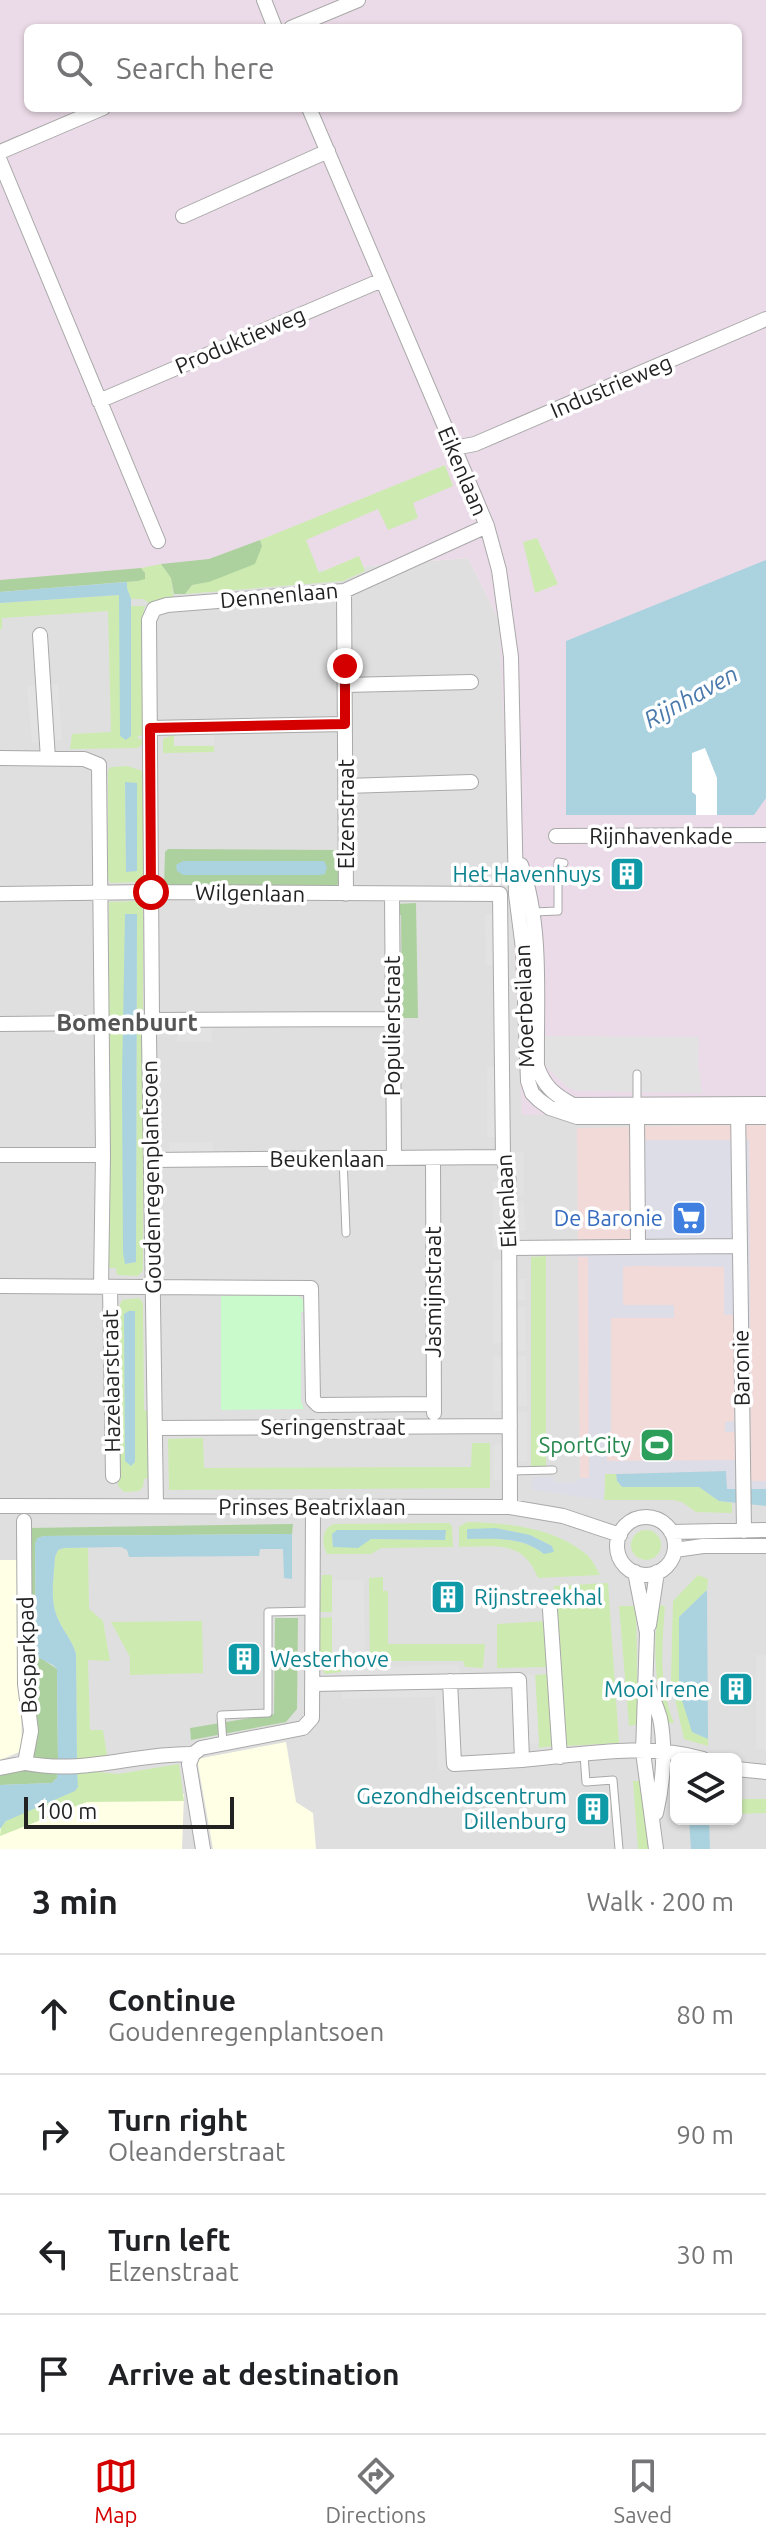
<!DOCTYPE html>
<meta charset="utf-8">
<style>
:root{--surface:#fff;--page:#f2f2f2;--text:#202124;--muted:#757577;--line:#e0e0e0;--accent:#d40000}
body{margin:0;font-family:Ubuntu,sans-serif;background:var(--page);color:var(--text)}
.controls{position:absolute;right:24px;bottom:24px;display:grid;overflow:hidden;border-radius:12px;box-shadow:0 2px 6px #0004}
.controls button{width:72px;height:72px;display:grid;place-items:center;padding:0;border:0;border-bottom:2px solid var(--line);background:var(--surface);color:var(--text);font:40px sans-serif}
.scale{position:absolute;left:24px;bottom:20px;width:210px;box-sizing:border-box;padding-left:8px;border:4px solid #222;border-top:0;font-size:22px;line-height:28px;white-space:nowrap;color:#222;-webkit-text-stroke:6px #fff;paint-order:stroke}
.stop{position:absolute;width:24px;height:24px;margin:-18px;border:6px solid #d40000;border-radius:50%;background:#fff}
.stop.end{background:#d40000;border-color:#fff;box-shadow:0 2px 8px #0008}
.list{margin:0;padding:0;list-style:none}
h2{display:flex;justify-content:space-between;align-items:center;height:104px;margin:0;padding:0 32px;font-size:34px}
h2 small{font-size:26px;font-weight:400;color:var(--muted)}
.list li{display:grid;grid-template-columns:52px 1fr auto;gap:24px;align-items:center;box-sizing:border-box;height:120px;padding:0 32px;border-top:2px solid var(--line)}
.list b{display:block;font-size:30px;white-space:nowrap}
.list p{margin:0;font-size:26px;white-space:nowrap;color:var(--muted)}
.list em{font-size:26px;font-style:normal;color:var(--muted)}
.icon{flex:none;width:44px;height:44px;fill:none;stroke:currentColor;stroke-width:2;stroke-linecap:round;stroke-linejoin:round}
.map{position:relative;flex:none;width:766px;height:1849px;overflow:hidden}
.search{position:absolute;background:var(--surface);box-shadow:0 2px 6px #0004;left:24px;right:24px;top:24px;height:88px;display:flex;align-items:center;gap:20px;box-sizing:border-box;padding:0 28px;border-radius:12px;color:var(--muted);font-size:30px}
.sheet{height:584px;background:var(--surface)}
nav{display:flex;justify-content:space-around;align-items:center;box-sizing:border-box;height:112px;border-top:2px solid var(--line);background:var(--surface);font-size:22px;color:var(--muted)}
nav a{display:grid;justify-items:center;gap:4px}
nav .on{color:var(--accent)}
.map>svg:first-child{display:block}
.residential{fill:#e0dfdf;fill-rule:evenodd}
.commercial{fill:#f2dad9}
.industrial{fill:#ebdbe8;fill-rule:evenodd}
.education{fill:#ffffe5}
.grass{fill:#cdebb0;fill-rule:evenodd}
.forest{fill:#add19e}
.park{fill:#c8facc}
.parking{fill:#e2e2e2}
.plaza{fill:#dddde8;fill-rule:evenodd}
.water{fill:#aad3df}
.pier{fill:#fff}
.lines{fill:none;stroke-linecap:round;stroke-linejoin:round}
.lane-casing{stroke:#a9a9a9;stroke-width:9}
.street-casing{stroke:#a9a9a9;stroke-width:16}
.lane{stroke:#fff;stroke-width:7}
.street{stroke:#fff;stroke-width:14}
.route{stroke:#d40000;stroke-width:10}
.labels{text-anchor:middle;stroke-width:7;stroke-linejoin:round;paint-order:stroke}
.street-label{font-size:22px;fill:#222;stroke:#fff}
.culture-label{font-size:22px;fill:#0d838f;stroke:#fff;text-anchor:end}
.shop-label{font-size:22px;fill:#366cbe;stroke:#fff;text-anchor:end}
.leisure-label{font-size:22px;fill:#27864d;stroke:#fff;text-anchor:end}
.water-label{font-size:24px;font-style:italic;fill:#4a7aab;stroke:#fff}
.neighbourhood-label{font-size:24px;font-weight:bold;fill:#555;stroke:#fff}
</style>
<div class="map">
<svg width="766" height="1849" viewBox="0 0 766 1849">
<rect width="100%" height="100%" fill="#f2efe9"/>
<path class="residential" d="M468,558L499,620L766,1113V1849H0V592L159,578H225ZM676,1759H736V1819H676Z"/>
<path class="commercial" d="M766,1124V1496L580,1488L577,1128Z"/>
<path class="industrial" d="M0,0H766V1113L522,1115L499,620L468,558L225,578H159L0,592ZM28,28H738V108H28Z"/>
<path class="education" d="M0,1560H18L22,1751L0,1760Z
M286,1742L296,1802L313,1813L316,1849H213L197,1759Z
M73,1789L184,1794L182,1849H0V1823Z"/>
<path class="grass" d="M445,465L453,486L413,503L418,518L388,530L378,509L306,540L319,573L359,556L365,571L343,581L185,594L192,585C224,580 238,567 262,546L260,540Z
M537,538L558,584L535,593L523,542Z
M161,564L171,578L174,600L149,603L143,599H131L127,588V582L138,581L145,573L141,568Z
M119,595L131,736V606H146L144,608L145,735L138,736V739H142V744L138,748L70,749L72,734L111,732L108,611L2,618V629H0V603Z
M174,735V746H214V752L163,753V739Z
M127,766L143,771V882L110,883L108,878V770L111,767ZM125,783H137V870L126,872Z
M137,901L143,904V1270L138,1276L117,1275L116,1268H108L109,902ZM125,914H137L136,1262L126,1264L123,1253Z
M546,1256V1467H531V1257Z
M139,1298L143,1303L144,1410L148,1411L149,1478L144,1479L143,1487L139,1491L124,1492L118,1486L119,1307L122,1300Z
M203,1438L204,1468L471,1467L472,1443H490V1488L169,1490L168,1439Z
M605,1474H616L617,1481L622,1487H699L719,1501L732,1503V1513L696,1512L682,1502L673,1500H604Z
M467,1522C508,1523 553,1527 586,1554C592,1559 596,1568 600,1575L538,1578C523,1539 496,1547 459,1547V1527ZM496,1528L530,1535L552,1546L544,1554C529,1542 515,1540 496,1539Z
M449,1523L452,1526L453,1547L381,1548L371,1554H327C321,1543 322,1527 335,1524ZM332,1534L444,1540L371,1539L333,1547Z
M631 1545a15 15 0 1 1 30 0a15 15 0 1 1-30 0Z
M64,1548H88L89,1609L103,1621L110,1661L88,1660L90,1730H103L108,1761L77,1763L76,1654C72,1639 61,1629 56,1614C50,1597 54,1575 55,1557L58,1550Z
M322,1575H332V1612H319Z
M698,1575L708,1579L707,1590L679,1617L692,1732L708,1739V1746L684,1739L671,1681L673,1601Z
M383,1577V1591H388V1644H485L483,1668L465,1667L463,1661H370L369,1578Z
M608,1583L619,1743L566,1746L554,1586Z
M658,1605L665,1606C662,1646 658,1685 674,1723H665C655,1683 653,1646 658,1605Z
M619,1606H636L638,1724L629,1726Z
M332,1617V1667H341V1672L325,1674L320,1665V1618Z
M202,1621L203,1673L130,1675V1657L111,1622Z
M549,1621L553,1667L497,1668V1624Z
M548,1674L554,1746L539,1748L535,1675Z
M179,1764L184,1801L87,1802L0,1836L1,1827L6,1821L77,1770L118,1774Z
M633,1781H641L649,1849H638Z
M736,1799H766V1813L736,1814Z"/>
<path class="forest" d="M260,540L262,546L255,564L209,582L192,585L185,594H174L171,578L161,564L209,559Z
M141,568L145,573V579L138,581L0,592V580Z
M168,849L336,850L340,853L341,883L334,886H164L165,852Z
M416,903L418,1018H402L401,915H396V904Z
M293,1524L292,1534L44,1536L38,1538L35,1544L36,1650L45,1661L57,1669L58,1764L34,1761L31,1753L27,1528Z
M275,1618H298L297,1709L286,1722L191,1740L190,1728L274,1714Z
M58,1769L57,1778L52,1783L0,1785V1771Z"/>
<path class="park" d="M295,1293L305,1301L306,1312H301V1402L304,1409L221,1410V1296Z"/>
<path class="parking" d="M49,684H58L62,740L54,741Z
M36,685L40,742L32,743L27,686Z
M174,735H214V746H174Z
M485,914H494L495,965L486,966Z
M177,1028H212V1042H177Z
M545,1036L699,1037L698,1064L702,1093L577,1091L566,1086L545,1066Z
M487,1067H495L496,1137H487Z
M169,1142H213V1152H169Z
M513,1152H524V1196H515V1201H524L525,1231H515V1279H525V1300L516,1301V1307H525L526,1350L516,1351V1356H526L527,1406H516V1412H527V1461H516V1480H493L494,1445L504,1444V1411H493V1356L503,1357V1343H493V1261L503,1260V1247H493V1182L511,1181Z
M332,1580H364L365,1667L459,1665L460,1674L535,1675L539,1743L529,1744L521,1766L438,1770L435,1697L342,1699L341,1667H332Z
M756,1655H766V1755L765,1749H756Z"/>
<path class="plaza" d="M631,1140H749L751,1481H766V1489H727L726,1471L605,1474L604,1500L532,1490L533,1477H553L554,1482H577L578,1478H589L588,1257L533,1255L532,1248L631,1241ZM635,1266L724,1267V1315H734V1421L725,1422V1432H742V1460L607,1461V1433L611,1432V1318H674V1305H623V1267Z"/>
<path class="water" d="M766,560V798L754,815H566V641Z
M127,582V588L131,599V736L126,740L120,736L119,595L0,603V592Z
M125,782L137,783V871L126,872Z
M183,861H324L327,867L325,874L320,875H183L177,871L176,865Z
M125,914H137L136,1262L125,1264L123,1253L122,1079Z
M129,1311H135V1462L131,1466L125,1461L124,1314Z
M726,1471L727,1489H766V1506L719,1501L699,1487H622L617,1481L616,1474Z
M496,1528L530,1535L552,1546L554,1552L544,1554C521,1536 494,1539 467,1539V1529Z
M337,1530H446L445,1540L371,1539L358,1548L333,1547L332,1534Z
M292,1534V1579L284,1578L283,1549H260L259,1556L129,1557L127,1550L121,1547L64,1548L58,1550L55,1557C54,1575 50,1597 56,1614C61,1629 72,1639 76,1654L77,1763L58,1764L57,1669L53,1665L39,1658L36,1650L35,1544L37,1538L44,1536Z
M707,1590L708,1739L692,1732L679,1691V1617Z
M58,1769L77,1770L78,1787L75,1791L6,1821L0,1829V1785L52,1783L57,1778Z
M689,1819H709L710,1849H691Z"/>
<path class="pier" d="M705,748L717,778V815H696V795L692,792V753Z"/>
<g class="lines">
<g class="lane-casing">
<path id="lane" d="M533,912L558,911V862L564,863
M637,1107V1074
M343,1158L346,1233
M510,1471L553,1470
M223,1743L221,1715L268,1713V1612L313,1611
M584,1755L586,1782L613,1780L619,1849"/>
</g>
<g class="street-casing">
<path id="street" d="M264,0L275,28
M291,28L358,0
M309,108L463,469L487,526L499,570L511,657L516,894L523,949L528,1081L532,1093L539,1100L550,1108L577,1117H766
M0,152L103,108
M0,161L158,541
M183,216L328,151
M99,401L382,280
M454,448L475,444L766,319
M344,591L346,894
M40,635L48,759
M345,685L471,682
M150,728L345,724
M0,758L84,759L99,765L103,1155L101,1287
M346,786L471,782
M556,836L766,835
M521,865C543,926 536,1002 537,1066C544,1087 555,1095 573,1105L766,1104
M0,894L151,892L500,894L503,1157L509,1181L510,1507
M392,894L394,1158
M152,1020L392,1019
M0,1024L101,1023
M738,1108L744,1531
M637,1117L638,1247
M0,1155H103
M433,1158L434,1413
M151,1160L503,1157
M509,1248L740,1246
M0,1286L311,1288L313,1400L318,1405L434,1404
M110,1287L113,1476
M155,1428L510,1426
M0,1506L510,1507L563,1516L620,1535
M156,1506L149,1035L152,1020L149,620L154,609L167,605L344,591L487,526
M617 1546a29 29 0 1 1 58 0a29 29 0 1 1-58 0Z
M671,1532L766,1530
M675,1550L703,1546H766
M635,1572L647,1633L643,1752L656,1849
M550,1610L560,1757
M649,1625L657,1572
M450,1681L454,1764L522,1760
M313,1684L519,1680L522,1760C580,1755 646,1742 703,1759
M649,1688C653,1698 657,1708 660,1718C666,1748 663,1784 656,1813
M25,1763C85,1775 134,1753 193,1754
M0,1768L25,1763L31,1731L25,1684L24,1521
M736,1769L766,1772
M203,1849L189,1764L193,1754L201,1748L303,1728L312,1718L313,1507"/>
</g>
<use href="#lane" class="lane"/>
<use href="#street" class="street"/>
</g>
<g class="lines">
<path class="route" d="M151,892L150,728L345,724V666"/>
</g>
<defs>
<g id="building-square" transform="scale(1.8)"><rect x="-9" y="-9" width="18" height="18" rx="4" fill="#0f9aa8" stroke="#fff"/><path d="M-4-6H4V6H1V3H-1V6H-4ZM-2.5-4.3h1.7v1.8h-1.7ZM.8-4.3h1.7v1.8H.8ZM-2.5-1h1.7V.8h-1.7ZM.8-1h1.7V.8H.8Z" fill="#fff"/></g>
<g id="supermarket-square" transform="scale(1.8)"><rect x="-9" y="-9" width="18" height="18" rx="4" fill="#3f7fe0" stroke="#fff"/><path d="M-6-5.5h2.5l.6 2H6L4.5 2H-2.5L-4.4-4H-6ZM-1.5 3.2a1.3 1.3 0 1 0 .1 0ZM3 3.2a1.3 1.3 0 1 0 .1 0Z" fill="#fff"/></g>
<g id="stadium-square" transform="scale(1.8)"><rect x="-9" y="-9" width="18" height="18" rx="4" fill="#2e9e5b" stroke="#fff"/><path d="M0-5a6.5 5 0 1 0 0 10a6.5 5 0 1 0 0-10ZM-3.5-1.8h7v3.6h-7Z" fill="#fff"/></g>
</defs>
<g fill-rule="evenodd">
<use href="#building-square" x="627" y="874"/>
<use href="#supermarket-square" x="689" y="1218"/>
<use href="#stadium-square" x="657" y="1445"/>
<use href="#building-square" x="448" y="1597"/>
<use href="#building-square" x="244" y="1659"/>
<use href="#building-square" x="736" y="1689"/>
<use href="#building-square" x="593" y="1809"/>
</g>
<g class="labels">
<g class="street-label">
<text transform="translate(240 340) rotate(-23)" y="8">Produktieweg</text>
<text transform="translate(611 386) rotate(-23)" y="8">Industrieweg</text>
<text transform="translate(463 471) rotate(67)" y="8">Eikenlaan</text>
<text transform="translate(279 595) rotate(-5)" y="8">Dennenlaan</text>
<text transform="translate(346 814) rotate(-90)" y="8">Elzenstraat</text>
<text x="661" y="844">Rijnhavenkade</text>
<text transform="translate(250 893) rotate(1)" y="8">Wilgenlaan</text>
<text transform="translate(524 1006) rotate(-92)" y="8">Moerbeilaan</text>
<text transform="translate(392 1026) rotate(-90)" y="8">Populierstraat</text>
<text x="327" y="1167">Beukenlaan</text>
<text transform="translate(151 1177) rotate(-91)" y="8">Goudenregenplantsoen</text>
<text transform="translate(506 1201) rotate(-93)" y="8">Eikenlaan</text>
<text transform="translate(433 1292) rotate(-90)" y="8">Jasmijnstraat</text>
<text transform="translate(741 1368) rotate(-91)" y="8">Baronie</text>
<text transform="translate(111 1381) rotate(-91)" y="8">Hazelaarstraat</text>
<text x="333" y="1435">Seringenstraat</text>
<text x="312" y="1515">Prinses Beatrixlaan</text>
<text transform="translate(27 1655) rotate(-92)" y="8">Bosparkpad</text>
</g>
<g class="culture-label">
<text x="601" y="882">Het Havenhuys</text>
<text x="474" y="1605" text-anchor="start">Rijnstreekhal</text>
<text x="270" y="1667" text-anchor="start">Westerhove</text>
<text x="710" y="1697">Mooi Irene</text>
<text x="567" y="1804">Gezondheidscentrum<tspan x="567" dy="25">Dillenburg</tspan></text>
</g>
<g class="shop-label">
<text x="663" y="1226">De Baronie</text>
</g>
<g class="leisure-label">
<text x="631" y="1453">SportCity</text>
</g>
<g class="water-label">
<text transform="translate(691 697) rotate(-29)" y="8">Rijnhaven</text>
</g>
<g class="neighbourhood-label">
<text x="127" y="1031">Bomenbuurt</text>
</g>
</g>
</svg>
<div class="controls">
<button><svg class="icon" aria-label="layers" viewBox="0 0 24 24"><path d="M12 4l9 5-9 5-9-5zM3 14l9 5 9-5"/></svg></button>
</div>
<div class="scale">100 m</div>
<div class="stop" style="left:151px;top:892px"></div>
<div class="stop end" style="left:345px;top:666px"></div>
<div class="search"><svg class="icon" aria-label="search" viewBox="0 0 24 24"><circle cx="10" cy="10" r="6"/><path d="M15 15l6 6"/></svg>Search here</div>
</div>
<section class="sheet">
<h2>3 min<small>Walk · 200 m</small></h2>
<ul class="list">
<li><svg class="icon" aria-label="ahead" viewBox="0 0 24 24"><path d="M12 20V5M6 11l6-6 6 6"/></svg><div><b>Continue</b><p>Goudenregenplantsoen</p></div><em>80 m</em></li>
<li><svg class="icon" aria-label="right" viewBox="0 0 24 24"><path d="M7 20v-9h11M14 6l5 5-5 5"/></svg><div><b>Turn right</b><p>Oleanderstraat</p></div><em>90 m</em></li>
<li><svg class="icon" aria-label="left" viewBox="0 0 24 24"><path d="M17 20v-9H6M10 6l-5 5 5 5"/></svg><div><b>Turn left</b><p>Elzenstraat</p></div><em>30 m</em></li>
<li><svg class="icon" aria-label="arrive" viewBox="0 0 24 24"><path d="M6 21V4h12l-3 4 3 4H6"/></svg><div><b>Arrive at destination</b></div></li>
</ul>
</section>
<nav>
<a class="on"><svg class="icon" aria-label="map" viewBox="0 0 24 24"><path d="M3 6l6-2 6 2 6-2v14l-6 2-6-2-6 2zM9 4v14M15 6v14"/></svg>Map</a>
<a><svg class="icon" aria-label="directions" viewBox="0 0 24 24"><path d="M12 3l9 9-9 9-9-9zM9 14v-3h6M13 9l2 2-2 2"/></svg>Directions</a>
<a><svg class="icon" aria-label="saved" viewBox="0 0 24 24"><path d="M7 4h10v16l-5-4-5 4z"/></svg>Saved</a>
</nav>
